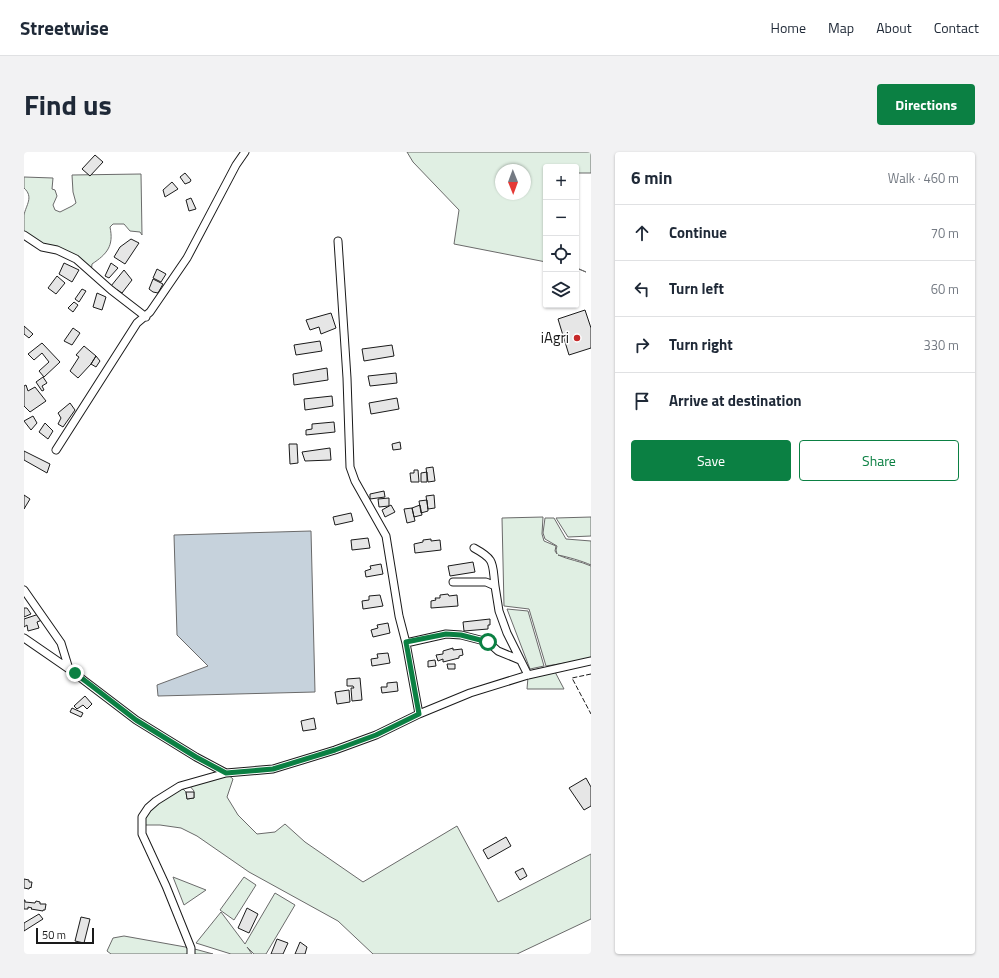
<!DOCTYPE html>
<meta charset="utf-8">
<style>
:root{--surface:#fff;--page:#f2f2f3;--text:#1f2937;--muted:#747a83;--line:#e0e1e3;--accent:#0b8043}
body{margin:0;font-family:"Titillium Web",sans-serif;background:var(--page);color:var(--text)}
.controls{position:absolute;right:12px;top:12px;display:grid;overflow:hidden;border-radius:4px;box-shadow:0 1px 3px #0004}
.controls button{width:36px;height:36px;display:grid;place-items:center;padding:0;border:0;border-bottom:1px solid var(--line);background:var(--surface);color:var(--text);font:20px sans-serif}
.compass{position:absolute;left:471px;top:12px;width:36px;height:36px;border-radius:50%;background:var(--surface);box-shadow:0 1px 3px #0004;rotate:179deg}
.scale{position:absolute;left:12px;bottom:10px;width:58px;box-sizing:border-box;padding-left:4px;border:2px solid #1a1a1a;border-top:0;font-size:11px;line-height:14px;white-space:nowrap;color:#1a1a1a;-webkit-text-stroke:3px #fff;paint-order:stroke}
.stop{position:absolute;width:12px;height:12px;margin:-9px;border:3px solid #0b8043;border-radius:50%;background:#fff}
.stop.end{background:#0b8043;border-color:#fff;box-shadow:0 1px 4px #0008}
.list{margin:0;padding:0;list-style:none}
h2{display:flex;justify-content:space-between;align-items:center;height:52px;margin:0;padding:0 16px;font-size:17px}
h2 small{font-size:13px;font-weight:400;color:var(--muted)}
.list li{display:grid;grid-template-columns:26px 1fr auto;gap:12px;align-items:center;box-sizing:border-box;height:56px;padding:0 16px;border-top:1px solid var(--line)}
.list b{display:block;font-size:15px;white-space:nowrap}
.list em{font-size:13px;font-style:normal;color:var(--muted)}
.actions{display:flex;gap:8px;padding:12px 16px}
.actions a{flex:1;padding:9px 0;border:1px solid var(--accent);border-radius:4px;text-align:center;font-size:14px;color:var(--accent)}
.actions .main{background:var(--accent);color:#fff}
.icon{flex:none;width:22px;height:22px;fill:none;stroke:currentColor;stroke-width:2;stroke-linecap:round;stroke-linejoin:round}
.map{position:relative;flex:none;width:567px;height:802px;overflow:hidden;border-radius:4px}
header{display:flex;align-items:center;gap:24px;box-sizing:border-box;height:56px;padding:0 20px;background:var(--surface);border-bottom:1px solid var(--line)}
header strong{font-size:19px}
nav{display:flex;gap:22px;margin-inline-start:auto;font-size:14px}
.intro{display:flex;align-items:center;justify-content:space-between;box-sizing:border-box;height:96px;padding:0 24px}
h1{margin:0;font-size:28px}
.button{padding:10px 18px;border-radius:4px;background:var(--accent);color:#fff;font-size:14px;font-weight:700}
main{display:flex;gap:24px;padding:0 24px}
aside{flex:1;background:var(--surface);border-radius:4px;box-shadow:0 1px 3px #0004}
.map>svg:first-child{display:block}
.green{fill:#e0efe3;stroke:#6a6a6a;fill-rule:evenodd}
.water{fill:#c6d2dc;stroke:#6a6a6a}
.building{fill:#e6e6e6;stroke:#1a1a1a}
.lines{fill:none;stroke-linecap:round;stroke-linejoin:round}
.street-casing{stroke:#1a1a1a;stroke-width:9}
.street{stroke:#fff;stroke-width:7}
.fence{stroke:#1a1a1a;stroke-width:1;stroke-dasharray:5 2;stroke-linecap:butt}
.route{stroke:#0b8043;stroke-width:5}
.poi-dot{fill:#c62828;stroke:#fff;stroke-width:1.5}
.labels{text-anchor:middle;stroke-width:3;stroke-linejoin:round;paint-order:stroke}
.poi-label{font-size:15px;fill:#1a1a1a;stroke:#fff;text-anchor:end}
</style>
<header>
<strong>Streetwise</strong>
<nav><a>Home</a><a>Map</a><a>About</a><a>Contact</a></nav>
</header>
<div class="intro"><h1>Find us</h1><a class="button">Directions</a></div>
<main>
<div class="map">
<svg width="567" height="802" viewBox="0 0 567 802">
<rect width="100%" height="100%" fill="#fff"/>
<path class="green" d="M383,0H567V21H553V116L562,120L552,116V15H522V110L430,92L435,58L389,10ZM477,18H501V42H477Z
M117,22L118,83L116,80L106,79L100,72H89L86,75C90,94 83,102 68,112L67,121L52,107L0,83C0,77 0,69 0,63C2,53 10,45 0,36V25L29,26L28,37L31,38L33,44L29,53L31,58L36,60L48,54L52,51L49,40L48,23Z
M519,365L518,382L520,389L532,394L531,399L533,402L532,398L533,394L521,387L519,381L521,366H530L542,387L567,389V413C558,409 544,405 534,403C545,408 556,409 567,414V507L522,514L505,457L480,454L478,366Z
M567,365V384L544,385L532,366Z
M483,457L504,459L520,514L506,517Z
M530,518L540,537H503L504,525Z
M202,621L209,627L203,645L214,663L233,682L251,680L261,672L281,690L339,730L433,674L474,750L567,702V767L493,802H349L314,769L225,720L173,684L157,676L136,673H118L124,656L156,634L162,640L163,647L170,646V639L164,632Z
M149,725L182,738L160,753Z
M220,725L232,733L210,768L196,758Z
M251,741L271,753L242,802H230L223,795L228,802H207L172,791L197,760L221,792Z
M100,784L167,796L189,802H87L83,799L89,786Z"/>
<path class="water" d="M287,379L291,540L134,544L133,533L184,514L153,483L150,383Z"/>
<path class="building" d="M71,3L79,10L66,24L58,17Z
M161,21L167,28L166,30L161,32L156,25Z
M148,30L154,37L141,45L139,38Z
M167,46L172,57L165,59L162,48Z
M107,87L115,91L101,112L90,105L96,95Z
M40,111L55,118L48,130L35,122Z
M87,111L94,116L85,126L81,124Z
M133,117L142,122L137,130L129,126Z
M100,118L108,128L98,141L87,134Z
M33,124L41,131L32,142L24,136Z
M129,127L139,132L134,141L129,140L125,137Z
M58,137L62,139L55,150L51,147Z
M73,141L82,145L78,158L69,155Z
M50,150L54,153L49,160L44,156Z
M561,158L567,176V196L545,203L534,167Z
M307,161L312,176L297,182L295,175L286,178L282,168Z
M0,174L9,182L5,186L0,182Z
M49,176L56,181L48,193L40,189Z
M296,189L298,199L272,203L270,193Z
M18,191L36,210L20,225L15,219L25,210L18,201L10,208L4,202Z
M368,193L370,204L340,209L338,197Z
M60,194L72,204L67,212L54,226L46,219L55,205L52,203Z
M72,204L76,209L72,215L67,212Z
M303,216L304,228L270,233L269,222Z
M372,221L373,231L346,234L344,224Z
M19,225L23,231L18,234L20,238L18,239L12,230Z
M2,233L4,239L11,235L22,249L6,260L0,254V234Z
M308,244L309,254L281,258L280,247Z
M373,246L375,257L347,262L345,251Z
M46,251L51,258L39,275L34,272L37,266L34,261Z
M9,264L13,271L7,278L0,269Z
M310,270L311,280L282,283V278L288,277V272Z
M21,271L29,279L24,287L15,280Z
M376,290L377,297L369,298L368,292Z
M265,292H273L274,311L266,312Z
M306,296L307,308L281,309L278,300Z
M0,299L26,312L23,321L0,308Z
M409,315L411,329L404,330L402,316Z
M390,318H394L395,330H387L386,321H390Z
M403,320V330H397V321Z
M360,339L361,345L346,347V342Z
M0,343L6,347L0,357Z
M410,343L411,356L404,357L402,344Z
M365,346V354L355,355L354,347Z
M403,348L404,359L397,361L395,349Z
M367,353L371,360L361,365L358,358Z
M396,353L398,363L390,365L388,356Z
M388,356L391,369L383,371L380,357Z
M327,361L329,369L311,373L309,365Z
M344,386L346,396L328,398L327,388Z
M407,387V389L416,388L417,398L391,401L390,392L399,390V388Z
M449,410L451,420L426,424L424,414Z
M357,412L359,422L342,425L341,419L347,417L346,414Z
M424,442L425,444L433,443L434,454L407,456V449L412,448L411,446H416V443Z
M356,443L359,454L339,457L338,449L345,448V444Z
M0,456H3L7,462L0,465Z
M15,462L18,468L13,470L15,476L4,479L3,473L0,475V467Z
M466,467V473H464V477L440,479L439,470Z
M364,471L366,481L349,485L347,478L354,476L353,473Z
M429,496V498L438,497L439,503L435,504V506L419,510V507L414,509L412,503L419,502V499Z
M364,501L366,511L348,514L347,507L354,506L353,502Z
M411,508L412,514L404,515V509Z
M423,512H431V517H424Z
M336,526L338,548L328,549L327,536H330L329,534H323V527Z
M373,530L374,539L358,541L357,535H363V531Z
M325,538L326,550L313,552L311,540Z
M61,544L68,552L63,557L59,553L53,557L50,554Z
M48,556L59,561L57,565L46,560Z
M290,566L292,577L279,579L277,569Z
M562,626L567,635V654L560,658L545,636Z
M162,640H170V646L163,647Z
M482,685L487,694L464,707L459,698Z
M499,716L503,724L496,728L491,720Z
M0,727L5,728V730H8L7,736L6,735L5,737L0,736Z
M0,748H1V750L11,751L12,749L16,750V752H22L21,758H19V759L7,757L8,756L4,755V757H0Z
M223,756L234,762L225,781L214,776Z
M15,762L19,767L0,779V771Z
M57,765L66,767L60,791L51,789Z
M253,787L264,791L259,802H247Z
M276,790L283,795L281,802H271Z"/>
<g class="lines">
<g class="street-casing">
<path id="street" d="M0,83L18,95L33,98L52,107L87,138L122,165
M314,89L323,226L326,315L331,329L362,384L375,464L382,491L395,562
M32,298L113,171L126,160L163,106L212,13L221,0
M450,396C472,408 468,411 471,434
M429,430H462L471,434L475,459L483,481L504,523
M0,438L37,491L45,517
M0,486L45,517L112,568L172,605L202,621L249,617L311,598L352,583L395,562L446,541L504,523L567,509
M382,491L422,482L437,483L464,490L474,499L496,508
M167,802V796L142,734L118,682V665L124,656L132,649L156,634L202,621"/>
</g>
<use href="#street" class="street"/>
<path class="fence" d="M567,522L548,526L567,562"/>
</g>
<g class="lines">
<path class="route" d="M51,521L112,568L172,605L202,621L249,617L311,598L352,583L395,562L382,490L422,482L437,483L464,490"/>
</g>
<circle class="poi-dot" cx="553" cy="186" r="4"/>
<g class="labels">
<g class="poi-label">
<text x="545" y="191">iAgri</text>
</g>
</g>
</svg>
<div class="controls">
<button>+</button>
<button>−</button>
<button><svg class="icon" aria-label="locate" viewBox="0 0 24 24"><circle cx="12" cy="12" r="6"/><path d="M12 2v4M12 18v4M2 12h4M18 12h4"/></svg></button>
<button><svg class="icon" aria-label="layers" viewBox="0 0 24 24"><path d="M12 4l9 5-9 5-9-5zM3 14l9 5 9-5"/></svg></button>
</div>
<svg class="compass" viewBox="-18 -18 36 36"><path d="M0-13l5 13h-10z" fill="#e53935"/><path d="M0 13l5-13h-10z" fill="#747a83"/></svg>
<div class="scale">50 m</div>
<div class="stop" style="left:464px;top:490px"></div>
<div class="stop end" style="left:51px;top:521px"></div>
</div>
<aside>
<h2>6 min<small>Walk · 460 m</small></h2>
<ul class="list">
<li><svg class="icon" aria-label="ahead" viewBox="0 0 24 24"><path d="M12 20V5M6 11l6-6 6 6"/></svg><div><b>Continue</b></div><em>70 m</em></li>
<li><svg class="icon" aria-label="left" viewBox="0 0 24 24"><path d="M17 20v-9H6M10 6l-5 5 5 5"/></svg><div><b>Turn left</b></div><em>60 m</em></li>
<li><svg class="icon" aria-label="right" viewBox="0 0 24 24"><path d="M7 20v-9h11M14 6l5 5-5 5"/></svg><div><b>Turn right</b></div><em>330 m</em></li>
<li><svg class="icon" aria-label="arrive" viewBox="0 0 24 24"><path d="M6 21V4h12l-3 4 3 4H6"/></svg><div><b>Arrive at destination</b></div></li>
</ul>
<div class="actions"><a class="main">Save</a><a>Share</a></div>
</aside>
</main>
